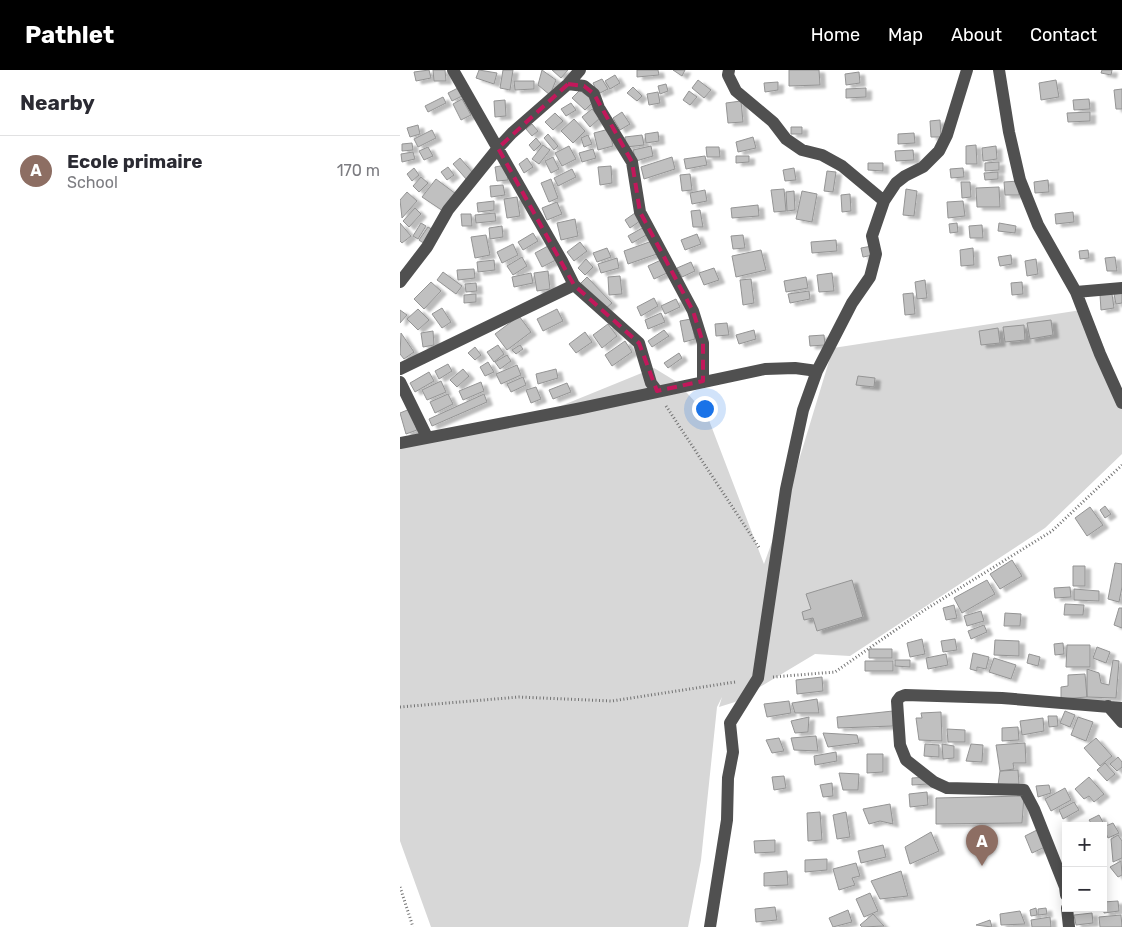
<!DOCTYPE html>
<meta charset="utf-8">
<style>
:root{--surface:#fff;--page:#f2f2f3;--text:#2b2b33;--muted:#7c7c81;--line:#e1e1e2;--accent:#000}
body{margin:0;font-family:Rubik,sans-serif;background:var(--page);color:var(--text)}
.controls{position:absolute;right:15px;bottom:15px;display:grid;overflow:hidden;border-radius:0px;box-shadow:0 2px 12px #0003}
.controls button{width:45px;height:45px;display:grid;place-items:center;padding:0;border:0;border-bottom:1px solid var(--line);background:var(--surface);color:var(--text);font:25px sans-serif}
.you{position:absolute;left:304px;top:338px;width:18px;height:18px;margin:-12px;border:4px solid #fff;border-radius:50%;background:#1a73e8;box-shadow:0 0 0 8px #1a73e833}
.badge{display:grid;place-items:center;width:32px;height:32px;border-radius:50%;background:var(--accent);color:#fff;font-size:16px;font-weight:700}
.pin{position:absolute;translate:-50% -41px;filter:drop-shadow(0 1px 2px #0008)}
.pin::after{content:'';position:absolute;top:26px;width:18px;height:15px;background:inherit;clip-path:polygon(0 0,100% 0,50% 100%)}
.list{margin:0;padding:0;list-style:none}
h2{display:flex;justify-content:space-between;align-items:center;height:65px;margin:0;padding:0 20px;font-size:21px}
h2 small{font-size:16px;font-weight:400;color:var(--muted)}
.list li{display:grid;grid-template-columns:32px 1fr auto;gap:15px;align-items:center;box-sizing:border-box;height:70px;padding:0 20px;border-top:1px solid var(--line)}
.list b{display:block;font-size:19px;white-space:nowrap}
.list p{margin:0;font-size:16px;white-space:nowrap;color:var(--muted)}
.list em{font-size:16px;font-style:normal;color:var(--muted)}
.map{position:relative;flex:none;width:722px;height:857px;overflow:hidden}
header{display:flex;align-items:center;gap:30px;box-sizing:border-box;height:70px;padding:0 25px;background:var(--accent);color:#fff}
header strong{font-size:24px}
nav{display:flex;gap:28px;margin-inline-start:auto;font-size:18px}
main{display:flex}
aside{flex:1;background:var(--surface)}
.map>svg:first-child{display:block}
.green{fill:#d7d7d7}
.building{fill:#c0c0c0;stroke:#949494;filter:url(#shadow)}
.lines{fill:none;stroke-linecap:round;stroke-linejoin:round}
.path{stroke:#727272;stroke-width:3;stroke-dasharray:1 2.5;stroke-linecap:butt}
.minor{stroke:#505050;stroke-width:12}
.marked{fill:none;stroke:#c2185b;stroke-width:4;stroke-dasharray:10 6;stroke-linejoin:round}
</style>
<header>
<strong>Pathlet</strong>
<nav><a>Home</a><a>Map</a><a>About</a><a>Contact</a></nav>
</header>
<main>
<aside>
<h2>Nearby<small></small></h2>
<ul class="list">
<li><span class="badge" style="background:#8d6e63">A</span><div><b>Ecole primaire</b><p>School</p></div><em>170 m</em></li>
</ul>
</aside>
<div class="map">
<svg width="722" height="857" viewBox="0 0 722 857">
<defs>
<filter id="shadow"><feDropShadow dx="5.5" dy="3" stdDeviation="1" flood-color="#0004"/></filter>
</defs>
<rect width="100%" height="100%" fill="#fff"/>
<path class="green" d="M688,239L722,321V384L645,458L450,586L415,584L335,632L319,637L322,627L317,637L301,790L288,857H31L0,771V370L146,342L254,298L277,312L307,345L364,494L385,436L433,278Z"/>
<path class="building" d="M29,0L31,8L16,11L14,2Z
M33,0H45L46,11H34Z
M79,0L97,3L94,14L76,8Z
M103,0H113L110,20L100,18Z
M142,0L156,10L150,25L138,15Z
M152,0H168L161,8Z
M237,0H258L259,5L237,7Z
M273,0H285L282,6Z
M389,0H419L420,15L389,16Z
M702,0H712L711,5L701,3Z
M459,2L460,13L446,15L445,4Z
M215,5L220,13L210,19L205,11Z
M202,9L208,19L198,24L193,13Z
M298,10L311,20L304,28L292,18Z
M656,10L659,27L641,30L639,13Z
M114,11H134V19L115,20Z
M378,12V20L365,22L364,13Z
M266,14L268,21L260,24L258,16Z
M60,17L64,25L52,31L48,23Z
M233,17L242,26L237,31L227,23Z
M466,18V27L446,28V19Z
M181,19L194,31L185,40L172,28Z
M722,19V39H716L714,20Z
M289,21L297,27L290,35L283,30Z
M258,22L260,33L249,35L247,24Z
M43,27L46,33L28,42L25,36Z
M62,29L71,45L61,50L53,34Z
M689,29L690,39L674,40L673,30Z
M105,30L106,46L95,47L94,31Z
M341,31L343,52L328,53L326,33Z
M171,33L176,40L166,46L161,39Z
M192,39L200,48L190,57L182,47Z
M222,42L230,54L220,60L213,48Z
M690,42V51L668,52L667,43Z
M155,43L163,51L153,60L145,52Z
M174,49L185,61L173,73L161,61Z
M540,50L541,67H531L530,51Z
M132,54L138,61L132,66L126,59Z
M18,55L20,64L10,67L7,58Z
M391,57H402V64H391Z
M209,59L213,76L198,80L194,63Z
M32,60L36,68L18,77L14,69Z
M258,62L259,71L246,73L245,64Z
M514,63L515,73L498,74V64Z
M148,64L158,76L154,80L144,68Z
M188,65L192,74L184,77L181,68Z
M242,65L244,75L226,77L225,67Z
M353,67L356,78L338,82L336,72Z
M136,68L141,74L134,81L129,75Z
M12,73L13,80L2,81V74Z
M143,75L150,80L139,94L132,89Z
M576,75L577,94H566V76Z
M169,76L176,89L162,96L155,83Z
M251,76L253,86L236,91L233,80Z
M596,76L597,89L583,91L582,78Z
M28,77L33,86L24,90L19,81Z
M306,77H319L320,87H307Z
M193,79L196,88L182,92L179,83Z
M513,80L514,90L496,91L495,81Z
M13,82L15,89L2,92L1,84Z
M305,86L307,95L286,99L284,89Z
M336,86H349V92L336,93Z
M153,87L159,99L151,103L145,91Z
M272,87L275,99L244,109L241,97Z
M60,88L74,104L67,110L53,94Z
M127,88L133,97L124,103L119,94Z
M599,92V100L585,101V93Z
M468,93H483V101L468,100Z
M106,95L108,110L97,111L95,97Z
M211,96L212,113L200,115L198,97Z
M48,97L54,105L47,110L41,102Z
M14,98L19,105L12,111L7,104Z
M394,98L396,110L385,111L383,100Z
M563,98L564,107L551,108L550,99Z
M172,99L176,107L158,116L154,108Z
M427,101L436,102L433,122L424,121Z
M598,102V109L585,110L584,103Z
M290,104L292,120L282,121L280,105Z
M21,107L28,113L19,122L13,116Z
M36,109L56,124L43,141L22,127Z
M151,109L158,128L149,132L141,113Z
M648,110L649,122L635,123L634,112Z
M619,111V125H605L604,112Z
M561,112H570L571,127L562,128Z
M103,115L105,125L91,127L90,116Z
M599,117L600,137H577L576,118Z
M384,119L386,141L374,142L371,120Z
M506,119L517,121L514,146L503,145Z
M305,120L307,131L292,134L290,123Z
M394,121L395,140L387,141L386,122Z
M402,121L417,124L412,152L396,149Z
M7,122L17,131L2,148L0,130Z
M450,124L451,141L442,142L441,125Z
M117,127L120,146L107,148L104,129Z
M94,131V140L78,142L77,133Z
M563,131L565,146L548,148L547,132Z
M157,132L162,144L147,150L142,138Z
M358,135L359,146L332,148L331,138Z
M15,138L21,144L9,157L3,151Z
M300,140L303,157H293L291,141Z
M673,142L674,152L656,154L655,144Z
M95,143L96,151L76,153L75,145Z
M235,143L240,151L230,158L225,150Z
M61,144H71L72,156H62Z
M175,149L178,166L161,170L157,153Z
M0,153L11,166L2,173L0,171Z
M21,153L26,156L18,169L13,166Z
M557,153L558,162L550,163L549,154Z
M599,153L616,156L615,163L598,161Z
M582,155L583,168H570L569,156Z
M102,156L103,167L90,169L89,158Z
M28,157L33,160L25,174L19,170Z
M244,157L248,164L232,173L228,166Z
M133,163L138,171L123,180L118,172Z
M297,164L301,174L285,180L281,170Z
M86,165L90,185L75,188L71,167Z
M343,165L345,178L333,179L331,166Z
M436,170L437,181L412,183L411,172Z
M252,171L257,184L228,194L224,181Z
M180,172L187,181L174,191L167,182Z
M113,174L118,185L102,193L97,182Z
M148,176L156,190L142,197L135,183Z
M472,176L473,185L463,187L461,178Z
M207,178L211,187L197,192L193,183Z
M573,178L574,195L561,196L560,180Z
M361,180L366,200L336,207L332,186Z
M688,180L689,188L680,189L679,181Z
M611,185L612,194L600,196L598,187Z
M122,187L127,196L113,205L107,196Z
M715,187L717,201H707L705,188Z
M217,188L219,198L201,203L198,194Z
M186,189L193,197L185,205L178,198Z
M636,189L638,204L627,206L625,191Z
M94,190L95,200L78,202L77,192Z
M261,190L267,203L254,209L248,196Z
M291,192L295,201L282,207L277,198Z
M314,198L319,210L304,215L299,203Z
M74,199L75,208L58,210L57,200Z
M148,201L150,219L137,221L134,203Z
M43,202L62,216L56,224L37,210Z
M131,203L133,213L114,217L112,207Z
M432,203L434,221L419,222L417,205Z
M220,206L222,224L209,225L208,207Z
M187,207L212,233L204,240L179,215Z
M406,207L408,218L386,222L384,211Z
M351,209L354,233L343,235L340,210Z
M525,210L527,228L517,229L515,212Z
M31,212L41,221L24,239L14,229Z
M622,212L623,224L612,225L611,213Z
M76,213L77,221L66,222L65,214Z
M409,221L410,229L390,233L388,224Z
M513,223L515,244L505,245L503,224Z
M722,223V233L716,234L714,224Z
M76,224V232L64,233V225Z
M712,224L714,238L701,240L700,225Z
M254,228L258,236L241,246L237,237Z
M276,229L280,237L265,244L261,236Z
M42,238L51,252L42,258L32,244Z
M18,239L29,250L18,260L7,249Z
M157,239L163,251L143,261L137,249Z
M0,240L7,245L0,253Z
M261,243L265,252L248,259L245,250Z
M119,246L131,262L107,280L95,264Z
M291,249L295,269L284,272L280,251Z
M651,250L653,265L630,269L627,253Z
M327,253L329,265L316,266L315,254Z
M208,254L217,266L202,278L193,265Z
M624,255L625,270L605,272L603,257Z
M598,258L600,273L581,275L579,261Z
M264,260L269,266L252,277L248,271Z
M354,260L356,269L339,274L336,265Z
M33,261L34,275L23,277L21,263Z
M185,262L192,272L176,283L169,274Z
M1,263L14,282L4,289L0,284Z
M424,265L425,275L410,276L409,266Z
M225,271L232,282L212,296L205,285Z
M98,275L104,284L94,292L87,282Z
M120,275L123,279L116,284L112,280Z
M75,277L81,285L75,290L68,283Z
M279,283L282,288L268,298L264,293Z
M107,285L111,291L100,299L95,292Z
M88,292L94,302L85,306L80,297Z
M48,294L52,301L39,309L35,301Z
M117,295L121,305L101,314L96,304Z
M63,299L69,306L57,317L50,310Z
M156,299L158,308L138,314L136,304Z
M29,302L34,311L15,322L10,313Z
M458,306L475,308L474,317L456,315Z
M123,307L126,315L111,322L107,314Z
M41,311L46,322L27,330L22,320Z
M81,312L84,321L63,330L59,321Z
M167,313L171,322L153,329L149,320Z
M136,317L141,329L131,333L126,320Z
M48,324L53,334L35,343L30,332Z
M84,324L87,332L32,356L29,349Z
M10,339L17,360L6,364L0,343Z
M705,436L711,444L705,448L700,440Z
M690,437L703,455L687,466L675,448Z
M612,490L622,506L600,519L590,504Z
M715,493L722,494V517L719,532L708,529Z
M673,496H685V516H673Z
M452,510L463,547L417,561L413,548L404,550L402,542L411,539L406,524Z
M587,510L595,524L562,543L554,528Z
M670,517L671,527L655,528L654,518Z
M674,519L699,521V531L674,530Z
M665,534L684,535L683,545H664Z
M554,535L557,548L546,550L543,538Z
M719,538H722V558L714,555Z
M581,541L584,551L567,556L564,546Z
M605,543L621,544L620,556H604Z
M584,555L587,562L571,569L568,561Z
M522,569L525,584L510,587L507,573Z
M555,569L557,580L543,582L541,571Z
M595,570L619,571V586L594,585Z
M663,573L664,584L655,585L654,574Z
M667,575H690V597H666Z
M697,577L710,582L706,593L693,588Z
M469,579H492V588H469Z
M573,583L589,587L586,599L577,597V601L570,599Z
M546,584L548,595L528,599L526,588Z
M629,584L640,587L638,596L627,593Z
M594,588L616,595L611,609L589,602Z
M495,590H510V597L495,596Z
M713,590L719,591L716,628L687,627V599L699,603L701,613L709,615Z
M465,591H493V601H465Z
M685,604L687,627L661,629V617L668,616V605Z
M422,607L423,621L397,624L396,610Z
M417,629L419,643H395L392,633Z
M389,631L391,643L367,647L364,634Z
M493,641V656L438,658L437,647Z
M665,641L675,645L670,657L660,653Z
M541,642L542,671L519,670L516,648H522L521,643Z
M648,646H657L658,656L649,657Z
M409,647L408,662L395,663L391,651Z
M678,647L693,652L686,671L671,665Z
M643,648L644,661L622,665L620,651Z
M618,657L619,670L602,671V658Z
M547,659L565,660V672H548Z
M423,663L457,665L459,673L428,677Z
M416,666L418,681L394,680L391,668Z
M379,668L384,681L372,683L366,670Z
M696,668L712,686L700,696L684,678Z
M625,673L626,693H613L614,699L600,701L596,675Z
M525,674L539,675V687L524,686Z
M542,674L554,676V688L543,689Z
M571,674L583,675L582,692L566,691Z
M436,682L437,691L415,695L414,686Z
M467,684H483V702L467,703Z
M718,687L722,692V697L717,701L710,694Z
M705,693L715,704L707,711L697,700Z
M618,700L619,714L598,715L600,701Z
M439,703L459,704L458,720H443Z
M384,706L386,718L374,720L372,707Z
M528,707V714L512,715V708Z
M689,707L704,724L694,732L689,726L684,729L675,719Z
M432,713L433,726L423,727L420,715Z
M649,715L651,723L638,727L636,716Z
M665,718L671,730L651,741L645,729Z
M527,722L528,735L510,737L509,724Z
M624,726L622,753L536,754V728Z
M674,732L679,740L663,749L659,740Z
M490,734L493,754L480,751L469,754L463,739Z
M420,742L422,770L408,771L407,743Z
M446,742L450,767L437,769L433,745Z
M699,745L704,754L693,756L689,750Z
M713,753L719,763L708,768L703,757Z
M637,760L645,777L632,783L625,766Z
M531,762L539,781L510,794L505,777Z
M718,765L722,771V788L713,792L711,769Z
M375,770V782L355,783L354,771Z
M483,775L486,787L461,793L458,781Z
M427,789V800L405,802V790Z
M721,791L722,805L718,807L710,797Z
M456,793L460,806L452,808L455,815L439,820L433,799Z
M387,801L388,815L364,816V803Z
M501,801L508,826L480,829L471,811Z
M470,823L478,841L464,847L456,829Z
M718,831L719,841L704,843L703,832Z
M375,837L377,850L356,852L355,839Z
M636,838L637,845L631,846L630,840Z
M646,838L647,844L638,845V839Z
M448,840L452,852L433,857L429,848Z
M620,841L625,854L601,855L600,844Z
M692,843L693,853L676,855L674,845Z
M473,844L484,856L462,857L460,855Z
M721,845L722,857H700L699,847Z
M650,847L651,857H632L631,850Z
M590,850L592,857L576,855Z"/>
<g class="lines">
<path class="path" d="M266,336L360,479
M373,607L435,602L523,541L652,461L722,395
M0,637L119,627L212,631L335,612
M0,817L13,857"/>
<path class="minor" d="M53,0L162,191L174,215L239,273L251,313L257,321
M329,0L328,5L336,21L373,52L386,69L402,80L422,85L442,96L484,131
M599,0L609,62L620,110L638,155L676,222L700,284L722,333
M168,14L184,16L194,24L199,38L232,92L240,142L293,241L303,273V311
M0,212L27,177L48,140L98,78L112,63L168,14L180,0
M676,222L722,218
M0,299L174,215
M0,312L27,367
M0,373L177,339L365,299L395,298L417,301
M708,636L722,652
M666,825L665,817L634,739L624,720L547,718L534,712L506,690L500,675L497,631L500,627L505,625L602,628L722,638
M667,838L669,857
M310,857L327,750L328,708L333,682L330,653L358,608L386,419L403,340L417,301L452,233L470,207L476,184L472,166L484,131L496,113L505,106L523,97L539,81L547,65L567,0"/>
</g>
<path class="marked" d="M168,14L184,16L194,24L232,92L240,142L293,241L303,273V311L257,321L239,273L174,215L98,78Z"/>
</svg>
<div class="controls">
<button>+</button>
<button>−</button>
</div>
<div class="you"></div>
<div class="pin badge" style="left:582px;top:796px;background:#8d6e63">A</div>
</div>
</main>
